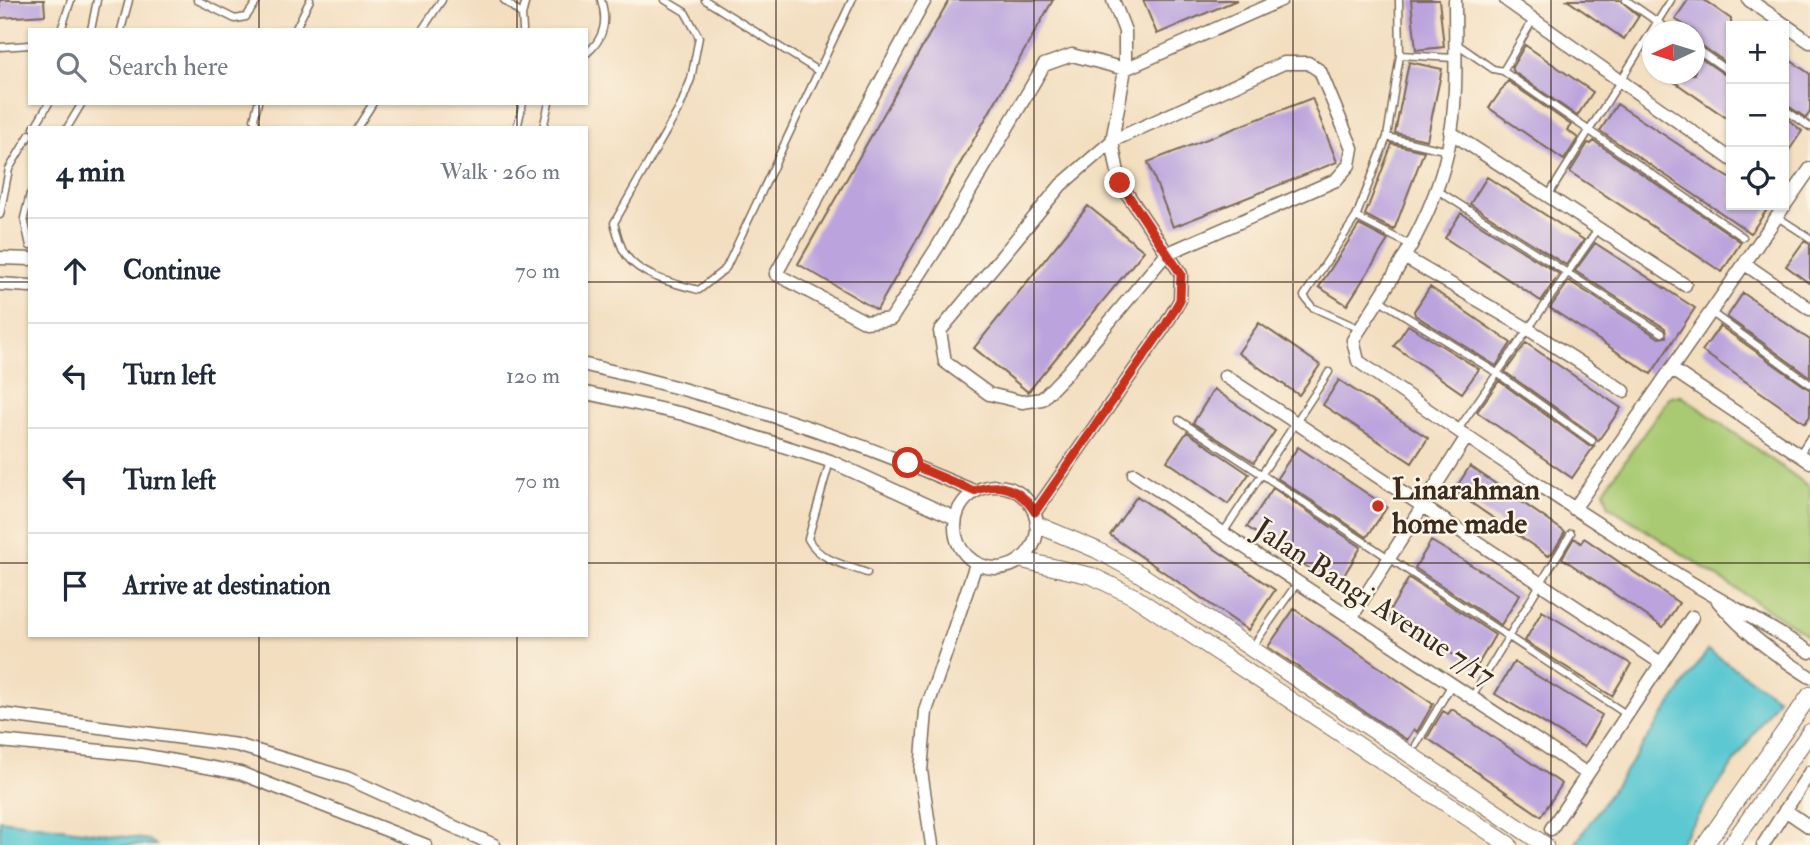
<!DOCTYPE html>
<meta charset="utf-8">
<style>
:root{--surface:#fff;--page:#f2f2f3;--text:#1f2937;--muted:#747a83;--line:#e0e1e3}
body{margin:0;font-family:"IM FELL Double Pica",serif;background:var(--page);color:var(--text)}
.controls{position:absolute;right:21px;top:21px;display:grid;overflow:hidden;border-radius:0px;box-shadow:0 2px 5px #0004}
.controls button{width:63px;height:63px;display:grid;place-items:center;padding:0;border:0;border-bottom:2px solid var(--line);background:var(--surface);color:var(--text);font:35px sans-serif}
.compass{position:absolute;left:1642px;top:21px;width:63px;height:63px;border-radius:50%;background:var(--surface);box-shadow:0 2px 5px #0004;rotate:266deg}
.stop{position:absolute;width:21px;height:21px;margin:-16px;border:5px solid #c8321e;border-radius:50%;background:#fff}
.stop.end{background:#c8321e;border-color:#fff;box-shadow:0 2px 7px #0008}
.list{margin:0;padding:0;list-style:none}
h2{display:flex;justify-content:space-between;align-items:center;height:91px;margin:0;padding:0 28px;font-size:30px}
h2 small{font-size:23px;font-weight:400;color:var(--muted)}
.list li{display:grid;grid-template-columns:46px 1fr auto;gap:21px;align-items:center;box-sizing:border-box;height:105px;padding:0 28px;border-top:2px solid var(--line)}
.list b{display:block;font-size:26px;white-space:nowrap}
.list em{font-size:23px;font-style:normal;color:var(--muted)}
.icon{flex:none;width:38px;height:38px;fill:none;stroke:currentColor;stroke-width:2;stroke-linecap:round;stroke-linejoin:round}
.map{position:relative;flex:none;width:1810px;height:845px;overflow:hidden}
.search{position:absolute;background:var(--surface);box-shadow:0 2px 5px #0004;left:28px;top:28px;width:560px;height:77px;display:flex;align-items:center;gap:18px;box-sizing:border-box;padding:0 24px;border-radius:0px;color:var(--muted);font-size:26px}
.panel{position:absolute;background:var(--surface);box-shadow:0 2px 5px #0004;left:28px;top:126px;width:560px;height:511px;border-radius:0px}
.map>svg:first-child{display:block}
.green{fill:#a9ca72;stroke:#727a48;stroke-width:2}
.water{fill:#5bc8d2;stroke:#4b7978;stroke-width:2}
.building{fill:#bba4dd}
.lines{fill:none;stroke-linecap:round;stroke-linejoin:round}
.service-casing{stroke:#7b6957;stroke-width:9}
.minor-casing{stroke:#7b6957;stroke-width:15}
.tertiary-casing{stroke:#7b6957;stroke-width:18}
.service{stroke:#fff;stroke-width:6}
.minor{stroke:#fff;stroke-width:12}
.tertiary{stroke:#fff;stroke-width:16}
.route{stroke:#c8321e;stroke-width:9}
.grid{fill:none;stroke:#3b2a1e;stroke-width:2;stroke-opacity:0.55}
.poi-dot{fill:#c8321e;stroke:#fcf5e5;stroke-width:2.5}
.labels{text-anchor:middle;stroke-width:5;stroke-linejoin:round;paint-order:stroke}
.poi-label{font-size:30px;font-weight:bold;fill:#3b2a1e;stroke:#fcf5e5;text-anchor:start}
.street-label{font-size:30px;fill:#3b2a1e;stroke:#fcf5e5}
</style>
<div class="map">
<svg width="1810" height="845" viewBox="0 0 1810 845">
<rect width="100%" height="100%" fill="#fcf5e5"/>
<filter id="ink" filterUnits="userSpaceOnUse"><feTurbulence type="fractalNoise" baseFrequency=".0143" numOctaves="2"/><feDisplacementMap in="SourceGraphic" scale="14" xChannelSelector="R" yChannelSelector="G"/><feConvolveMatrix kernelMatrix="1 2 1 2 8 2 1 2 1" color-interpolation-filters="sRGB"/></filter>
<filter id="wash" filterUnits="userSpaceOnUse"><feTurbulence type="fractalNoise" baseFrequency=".00686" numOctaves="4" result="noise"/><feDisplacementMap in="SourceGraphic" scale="28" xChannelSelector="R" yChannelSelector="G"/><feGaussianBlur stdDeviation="1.57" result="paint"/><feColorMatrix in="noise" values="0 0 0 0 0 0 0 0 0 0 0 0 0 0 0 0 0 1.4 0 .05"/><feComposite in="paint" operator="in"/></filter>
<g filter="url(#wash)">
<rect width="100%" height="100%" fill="#f3dec0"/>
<path class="green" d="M1670,396H1682L1810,487V637L1609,506L1604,491Z"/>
<path class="water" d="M1708,650L1778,698L1678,845H1578L1576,843Z
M0,820L149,840L156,845H0Z"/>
<g id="blocks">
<path class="building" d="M0,0H44L45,15L0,18Z
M949,0H1053L877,310L798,264Z
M1143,0H1237L1157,34Z
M1411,0H1439L1444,47L1416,50Z
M1567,0H1620L1639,16L1624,39Z
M1688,0H1704L1731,19V66L1695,41V32L1675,19Z
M1525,45L1593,92L1577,116L1514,72L1512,67Z
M1695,54L1731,79V121L1663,74H1695Z
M1784,56L1810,74V112L1806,118L1784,103Z
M1409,62L1442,69L1427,140L1395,133Z
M1508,81L1571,125L1567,130L1578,138L1564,160L1489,108Z
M1312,98L1337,162L1173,227L1148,162Z
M1617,104L1731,179V205H1770L1751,233L1600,131Z
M1784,116L1802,131L1784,158Z
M1594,141L1741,242L1722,272L1570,172L1588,143L1591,144Z
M1392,144L1424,151L1394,230L1365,215Z
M1487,177L1584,240L1566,265L1470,204Z
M1088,206L1144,251L1028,392L974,348Z
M1461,213L1559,274L1541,301L1445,238Z
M1359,225L1388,240L1347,305L1319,287Z
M1804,241L1810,244V284L1786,266Z
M1595,243L1695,308L1651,374L1550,308L1569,281L1659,338L1666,337L1665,328L1575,271Z
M1430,287L1511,343L1496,366L1415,315L1414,311Z
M1743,293L1810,340V377L1727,317Z
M1259,323L1320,365L1299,395L1238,353Z
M1408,325L1479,369L1462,393L1394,346Z
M1720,326L1810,390V416L1805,423L1702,351Z
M1526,343L1621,408L1598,441L1595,436L1505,372Z
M1339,380L1428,438L1412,463L1323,405Z
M1499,381L1589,446H1594L1572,478L1477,412Z
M1214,389L1275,431L1254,462L1193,423Z
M1187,432L1249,474L1228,504L1167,461Z
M1298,447L1387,507L1367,537L1277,478Z
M1470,466L1565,532L1553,552L1548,556L1454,491Z
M1273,488L1361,547L1337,587L1247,527Z
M1137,496L1275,590L1248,630L1110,535Z
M1574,538L1581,543L1584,538L1679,603L1663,627L1562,558Z
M1431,541L1520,594L1501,625L1415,568Z
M1409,578L1495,635L1476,668L1387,615Z
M1294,609L1433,704L1417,732L1414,729L1407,740L1268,647Z
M1542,611L1631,664L1612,696L1525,641Z
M1514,662L1602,715L1584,747L1495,694Z
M1452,709L1562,784L1541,816L1427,738L1443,711L1448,714Z"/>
</g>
</g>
<g filter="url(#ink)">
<use href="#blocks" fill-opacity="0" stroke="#7b6957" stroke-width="2"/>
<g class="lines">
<g class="service-casing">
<path id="service" d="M197,0L235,19L246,17L258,0
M504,0L522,15
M665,0L685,12L699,37L691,79L680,107L614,223C617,232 619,242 623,250C635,275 674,284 699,290L726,268L852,0
M705,0L818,71
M1626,0L1672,32
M61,30L71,0
M91,30L97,0
M121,30L129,0
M295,30L310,0
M422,30L442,0
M523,30L522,15L526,0
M1457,44L1493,69L1503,71L1533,20
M0,47L30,45
M1694,47L1731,73
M586,54C604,39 608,22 601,0
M1400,55L1454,58
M1503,71L1743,237
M1784,109L1810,127
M34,128L49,103
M67,128L82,103
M258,128L254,119L258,103
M357,128L373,103
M517,128L523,103
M543,128L549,103
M1387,137L1448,151
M1437,190L1662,333
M30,194L24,218L30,246
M1548,196L1671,0
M0,215L9,169L30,134
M1356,217L1410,245
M1779,218L1810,238
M1378,299L1497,373L1592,441
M1712,313L1810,384
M1360,329L1312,307L1304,296L1356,217L1387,137L1400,55L1399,0
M1179,420L1626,714
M1457,431L1598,229
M1799,455L1810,438
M830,461L808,539C819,560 845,565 867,573
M1223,533L1329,372
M1257,640L1298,582
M1472,697L1571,533
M1416,745L1452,684"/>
</g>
<g class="minor-casing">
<path id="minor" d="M925,0L776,274L866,322L891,319L938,246L1044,65L1072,55L1125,69L1281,0
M1455,0C1455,45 1458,101 1449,144C1436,216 1391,280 1353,340L1358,361C1461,434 1565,504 1672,571C1718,600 1765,623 1810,652
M1506,0L1731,159
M1749,0L1810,42
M1284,63H1308L1320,71L1352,148L1349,165L1336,180L1166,254L1067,373L1042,399L1022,402L989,394L945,362L940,331L1061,185L1112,141Z
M1450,132L1685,285
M1404,257L1528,329L1624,391
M0,258L30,259
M1745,264L1810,309
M0,284L30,286
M586,365C719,395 849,437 974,491
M1673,370L1810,462
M1225,376L1661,663
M586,393L683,414L830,461L955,518
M1134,474L1586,773
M955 527a41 41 0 1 1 82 0a41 41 0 1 1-82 0Z
M1574,509L1810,169
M1035,512L1165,326L1180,300L1181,274L1120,183L1112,141L1125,69V31L1113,0
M1718,601C1744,633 1776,655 1810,677
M1351,618L1466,438
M0,714L237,745L347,778L494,845
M0,741L141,755L240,773L425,845
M1785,810L1810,827
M1551,829L1692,617
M932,845L921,771L926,711L976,564
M1763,845L1810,772"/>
</g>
<g class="tertiary-casing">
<path id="tertiary" d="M1038,525L1097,550L1140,574L1545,845
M1022,560L1092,576L1133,596L1509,845
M1705,845L1810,695
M1731,845L1810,732"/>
</g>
<use href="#service" class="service"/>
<use href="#minor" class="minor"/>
<use href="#tertiary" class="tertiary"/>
</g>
</g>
<g class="lines" filter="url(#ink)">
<path class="route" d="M908,463L974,491C1001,481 1020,488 1035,512L1165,326L1180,300L1181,274L1120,183"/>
</g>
<path class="grid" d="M259,0V30M517,0V30M776,0V845M1034,0V845M1293,0V845M1551,0V845M259,103V128M517,103V128M0,282H30M586,282H1810M0,563H30M586,563H1810M259,635V845M517,635V845"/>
<circle class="poi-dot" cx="1378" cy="506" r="7"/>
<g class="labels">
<g class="poi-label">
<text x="1392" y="499">Linarahman<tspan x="1392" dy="34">home made</tspan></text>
</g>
<g class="street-label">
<text transform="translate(1375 602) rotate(33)" y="10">Jalan Bangi Avenue 7/17</text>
</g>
</g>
</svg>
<div class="controls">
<button>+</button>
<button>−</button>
<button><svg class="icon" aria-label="locate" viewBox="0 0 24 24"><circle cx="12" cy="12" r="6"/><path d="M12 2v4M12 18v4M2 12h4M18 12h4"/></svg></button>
</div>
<svg class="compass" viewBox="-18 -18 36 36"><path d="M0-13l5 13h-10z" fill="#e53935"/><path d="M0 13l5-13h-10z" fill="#747a83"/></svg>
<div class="stop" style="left:908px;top:463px"></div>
<div class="stop end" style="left:1120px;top:183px"></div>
<div class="search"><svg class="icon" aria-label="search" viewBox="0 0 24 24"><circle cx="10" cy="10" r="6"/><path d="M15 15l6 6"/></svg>Search here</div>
<section class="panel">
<h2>4 min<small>Walk · 260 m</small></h2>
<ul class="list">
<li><svg class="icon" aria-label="ahead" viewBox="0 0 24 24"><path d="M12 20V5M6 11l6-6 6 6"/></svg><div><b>Continue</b></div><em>70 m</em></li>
<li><svg class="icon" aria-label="left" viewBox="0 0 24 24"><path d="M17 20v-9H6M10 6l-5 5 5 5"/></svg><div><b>Turn left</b></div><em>120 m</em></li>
<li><svg class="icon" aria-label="left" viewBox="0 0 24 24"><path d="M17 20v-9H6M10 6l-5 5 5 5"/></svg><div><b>Turn left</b></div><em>70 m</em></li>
<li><svg class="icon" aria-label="arrive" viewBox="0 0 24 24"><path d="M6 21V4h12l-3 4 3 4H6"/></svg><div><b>Arrive at destination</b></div></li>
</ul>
</section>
</div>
